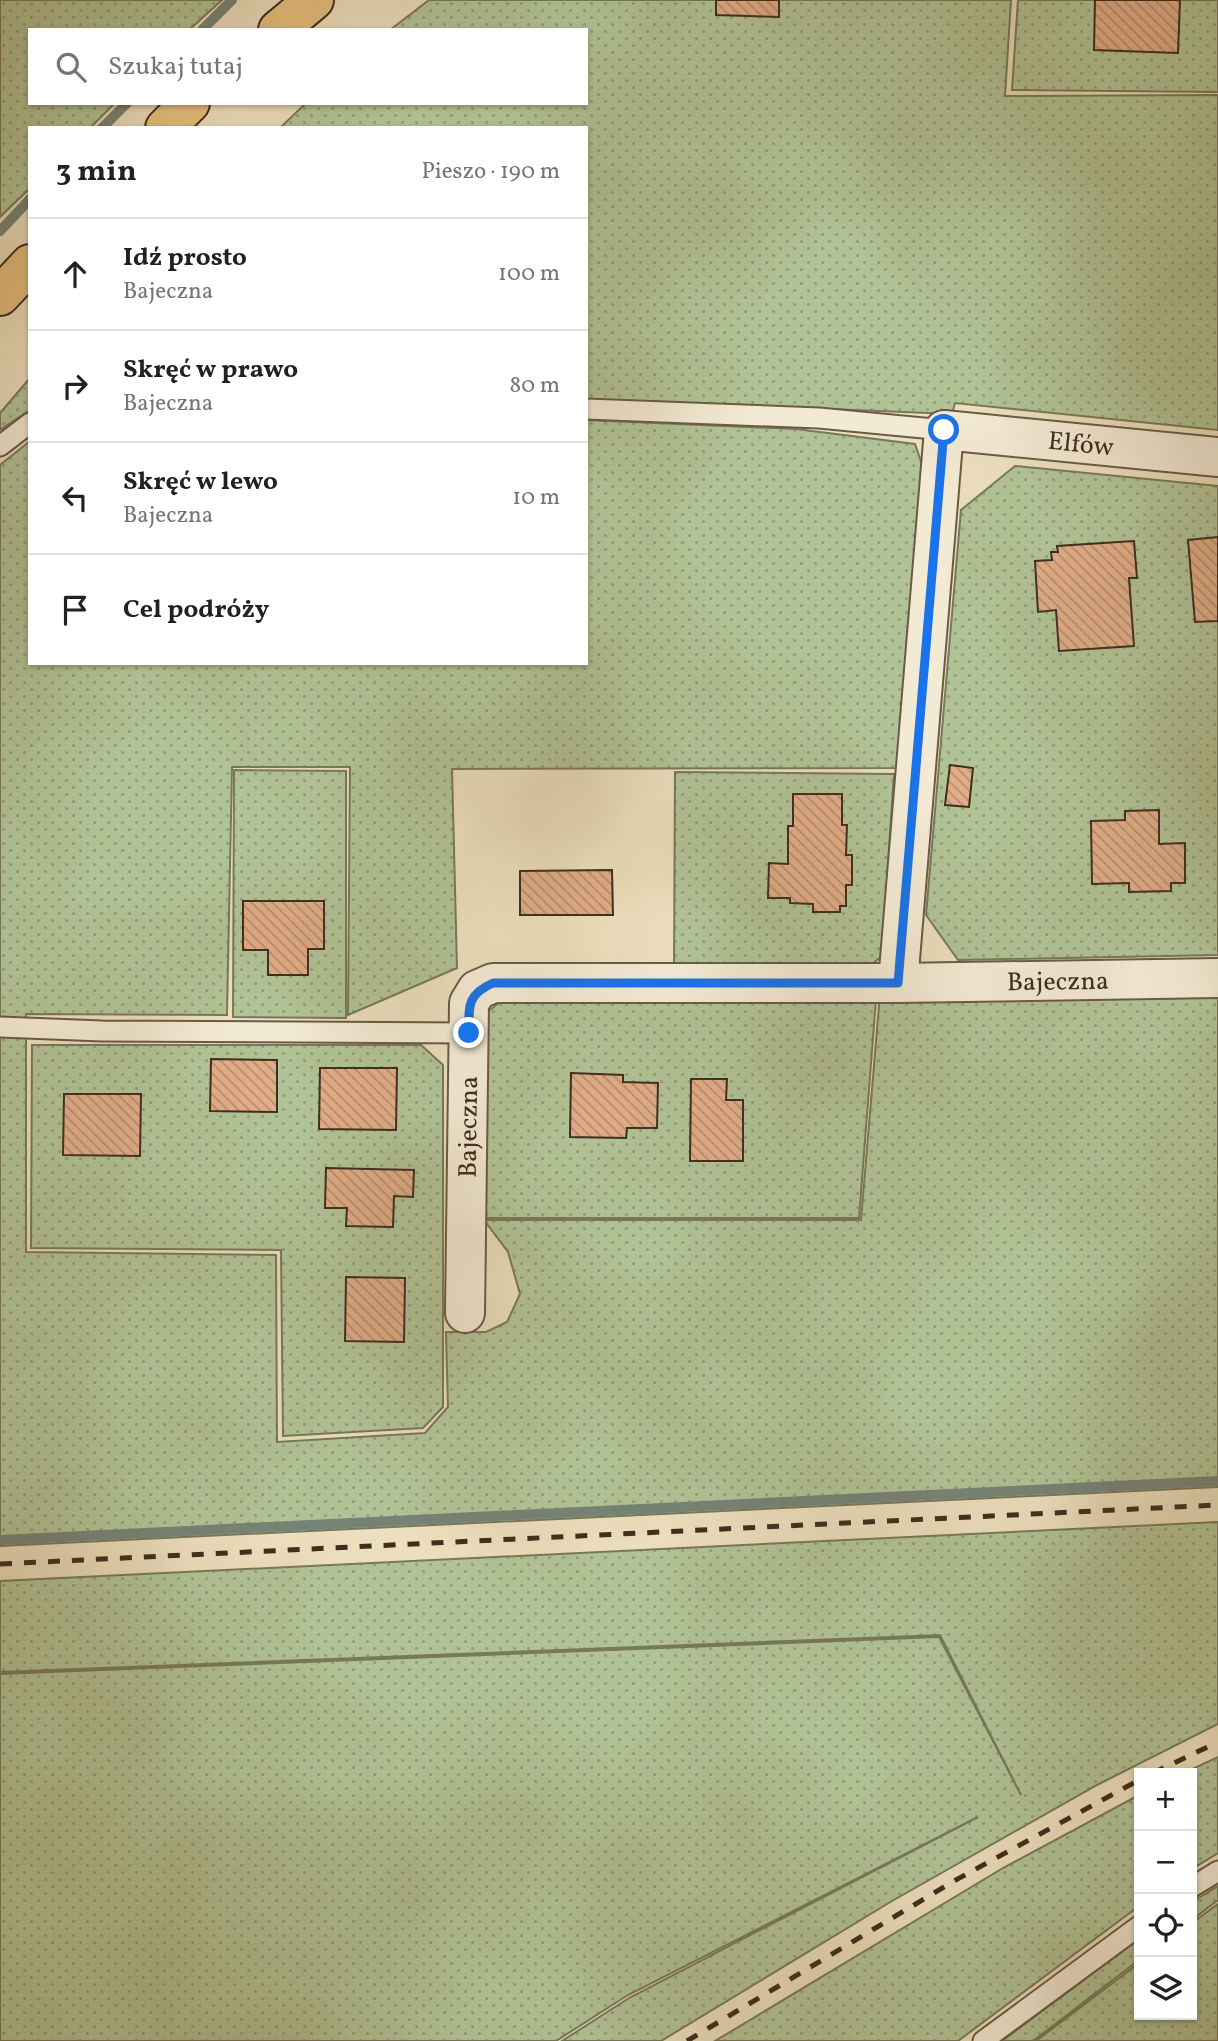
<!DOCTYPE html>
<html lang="pl">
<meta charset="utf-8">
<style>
:root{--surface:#fff;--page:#f6f6f6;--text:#202124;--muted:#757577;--line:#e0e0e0}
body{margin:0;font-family:Vollkorn,serif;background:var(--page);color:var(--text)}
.controls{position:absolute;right:21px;bottom:21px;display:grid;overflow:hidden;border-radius:0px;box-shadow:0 2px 5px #0004}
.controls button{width:63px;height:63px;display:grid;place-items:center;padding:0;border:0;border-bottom:2px solid var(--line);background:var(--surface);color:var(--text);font:35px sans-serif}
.stop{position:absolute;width:21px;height:21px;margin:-16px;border:5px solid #1a73e8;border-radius:50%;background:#fff}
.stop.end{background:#1a73e8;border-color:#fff;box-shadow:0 2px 7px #0008}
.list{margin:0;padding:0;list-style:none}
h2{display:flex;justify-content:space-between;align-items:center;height:91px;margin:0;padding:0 28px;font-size:30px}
h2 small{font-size:23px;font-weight:400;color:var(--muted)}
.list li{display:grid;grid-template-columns:46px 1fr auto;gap:21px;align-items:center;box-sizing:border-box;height:112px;padding:0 28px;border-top:2px solid var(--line)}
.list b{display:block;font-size:26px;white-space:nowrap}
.list p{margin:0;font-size:23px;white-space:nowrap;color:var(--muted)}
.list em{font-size:23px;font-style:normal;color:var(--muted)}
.icon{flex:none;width:38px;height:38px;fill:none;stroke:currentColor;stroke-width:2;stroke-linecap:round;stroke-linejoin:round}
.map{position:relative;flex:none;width:1218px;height:2041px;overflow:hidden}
.search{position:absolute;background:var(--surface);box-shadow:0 2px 5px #0004;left:28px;top:28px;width:560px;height:77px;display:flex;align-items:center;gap:18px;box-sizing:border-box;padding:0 24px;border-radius:0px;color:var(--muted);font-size:26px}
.panel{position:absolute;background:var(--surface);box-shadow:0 2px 5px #0004;left:28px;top:126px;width:560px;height:539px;border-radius:0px}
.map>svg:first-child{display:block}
.green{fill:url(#green-dots);stroke:#78785a;stroke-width:2}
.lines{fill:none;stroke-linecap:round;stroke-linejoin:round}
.stream{stroke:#758377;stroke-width:10}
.building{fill:url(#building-back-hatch);stroke:#3f2d1e;stroke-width:2}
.lane-casing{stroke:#6a5a46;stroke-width:23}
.street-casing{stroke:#6a5a46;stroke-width:42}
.primary-casing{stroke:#3f2d1e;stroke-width:42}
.lane{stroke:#f3ead4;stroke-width:19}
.street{stroke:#f3ead4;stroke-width:38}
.primary{stroke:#e6c07e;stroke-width:38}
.rail{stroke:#3f2d1e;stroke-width:5;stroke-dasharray:12 12;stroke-linecap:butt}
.route{stroke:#1a73e8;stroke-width:9}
.labels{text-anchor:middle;stroke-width:5;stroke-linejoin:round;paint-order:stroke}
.street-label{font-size:26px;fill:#3f2d1e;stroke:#f3ead4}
</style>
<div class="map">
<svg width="1218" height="2041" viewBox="0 0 1218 2041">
<defs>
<pattern id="green-dots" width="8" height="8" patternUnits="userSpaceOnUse" patternTransform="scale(1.75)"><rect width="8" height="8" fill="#b1c396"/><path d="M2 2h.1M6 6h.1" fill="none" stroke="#919f7a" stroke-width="1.8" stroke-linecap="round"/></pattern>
<pattern id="building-back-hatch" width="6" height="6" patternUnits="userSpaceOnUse" patternTransform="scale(1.75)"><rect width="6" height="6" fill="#e1ad87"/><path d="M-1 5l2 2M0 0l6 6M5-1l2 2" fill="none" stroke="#b88d6e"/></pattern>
</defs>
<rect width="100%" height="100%" fill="#ecdfbd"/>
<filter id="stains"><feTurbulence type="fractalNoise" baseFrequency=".00286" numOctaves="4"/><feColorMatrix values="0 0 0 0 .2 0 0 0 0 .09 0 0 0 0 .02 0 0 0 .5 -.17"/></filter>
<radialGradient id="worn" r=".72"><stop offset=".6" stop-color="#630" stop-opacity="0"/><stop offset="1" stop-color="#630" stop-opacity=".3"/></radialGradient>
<path class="green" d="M0,0H222L189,30H30V103H115L90,128H30V188L0,217Z
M429,0H1011L1005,96L1218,95V430L955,403L952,414L586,399V128H280L306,103H586V30H390Z
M1018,0H1218V92L1012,90Z
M30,378V410L0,430V413Z
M586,420L796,429L915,444L927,479L898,768L452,769L457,968L348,1015L350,767H232L227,1015L26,1014V1252L276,1255L277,1442L425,1433L448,1407L446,1332H486L507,1322L520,1294L508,1252L484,1220H861L880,994L1218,989V1487L0,1546V465L30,441V663H586Z
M1015,466L1218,486V955L958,960L926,915L961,510Z
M234,770L346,771V1018L233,1017Z
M675,772L894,774L882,956L867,968H674Z
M876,999L859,1218H484L485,1014L501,1001Z
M32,1045H421L443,1065V1407L423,1428L283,1436L281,1250L31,1248Z
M1218,1522V1724L1097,1785L892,1901L661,2041H562L629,1998L978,1817L628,1995L556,2041H0V1674L939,1637L1021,1795L940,1635L0,1672V1581Z
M1218,1757V1853L1192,1869V1773H1184Z
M1139,1795V1906L958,2041H715L1003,1868Z
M1218,1886V1900L1192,1920V1902Z
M1218,1904V2041H1036L1139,1963V2015H1192V1923Z
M1139,1939V1960L1033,2041H1002Z"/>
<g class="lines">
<path class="stream" d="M202,30L232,0
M102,128L127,103
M0,231L30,199
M0,1540L1218,1481"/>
</g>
<path class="building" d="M716,0H779V17L716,15Z
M1095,0H1180L1178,53L1094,50Z
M1218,537V621L1195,622L1188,540Z
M1134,541L1137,578H1129L1134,646L1059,651L1056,610L1038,612L1035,561L1052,560L1051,552H1058L1057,546Z
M950,765L973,768L969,807L945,805Z
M793,794H842V825H847L846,855H852V885H846V906H840V912H813V904L790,903V898H768L769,863L788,864V826H793Z
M1159,810V844L1185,843V883H1171V891L1129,892V883L1092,884L1091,821L1125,820V811Z
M612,870L613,915H520V871Z
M243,901H324V949H308V975H268V950H243Z
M211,1059L277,1060V1112L210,1111Z
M320,1068H397L396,1130L319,1129Z
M571,1073L623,1075V1082L658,1083L657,1128H627L626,1138L570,1137Z
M691,1079H727L726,1100H743V1161H690Z
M64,1094H141L140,1156L63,1155Z
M326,1168L414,1170L413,1197L394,1196L393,1227L346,1226L347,1208H325Z
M346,1277L405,1278L404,1342L345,1341Z"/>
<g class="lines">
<g class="lane-casing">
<path id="lane" d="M586,409L819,418L944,430
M0,446L30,423
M0,1027L102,1031L469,1033
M1192,1887L1218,1871
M983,2041L1139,1926"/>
</g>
<g class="street-casing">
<g id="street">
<path id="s1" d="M1218,457L944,430L898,983L1218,978"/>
<path id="s2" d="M465,1313L469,1003L477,990L493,983H898"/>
</g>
</g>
<g class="primary-casing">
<path id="primary" d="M278,30L314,0
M165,128L190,103
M0,296L30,264"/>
</g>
<use href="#lane" class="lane"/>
<use href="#street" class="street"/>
<use href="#primary" class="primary"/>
<path class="rail" d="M0,1564L1218,1505
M1153,1773L1218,1742
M687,2041L954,1881L1139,1780"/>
</g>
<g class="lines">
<path class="route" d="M469,1033C469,1007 466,995 493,983H898L944,430"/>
</g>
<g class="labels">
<g class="street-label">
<text transform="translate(1081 443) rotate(6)" y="9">Elfów</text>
<text dy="9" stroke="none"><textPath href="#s1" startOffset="990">Bajeczna</textPath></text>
<text dy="9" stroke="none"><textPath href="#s2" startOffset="186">Bajeczna</textPath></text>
</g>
</g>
<rect width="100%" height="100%" filter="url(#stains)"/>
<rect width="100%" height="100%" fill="url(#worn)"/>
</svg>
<div class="controls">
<button>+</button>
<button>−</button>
<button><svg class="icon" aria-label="locate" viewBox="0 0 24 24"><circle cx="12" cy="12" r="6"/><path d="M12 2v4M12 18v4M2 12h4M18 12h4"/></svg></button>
<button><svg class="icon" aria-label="layers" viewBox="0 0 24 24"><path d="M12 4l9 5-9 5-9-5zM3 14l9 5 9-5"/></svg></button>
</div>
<div class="stop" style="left:944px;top:430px"></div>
<div class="stop end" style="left:469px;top:1033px"></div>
<div class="search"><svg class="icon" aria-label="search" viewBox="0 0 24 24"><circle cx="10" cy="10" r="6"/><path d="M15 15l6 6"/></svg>Szukaj tutaj</div>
<section class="panel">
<h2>3 min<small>Pieszo · 190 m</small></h2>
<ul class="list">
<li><svg class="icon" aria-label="ahead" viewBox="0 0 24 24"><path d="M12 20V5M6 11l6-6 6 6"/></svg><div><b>Idź prosto</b><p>Bajeczna</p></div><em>100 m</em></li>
<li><svg class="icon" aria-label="right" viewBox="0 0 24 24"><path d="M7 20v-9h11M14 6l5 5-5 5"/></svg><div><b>Skręć w prawo</b><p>Bajeczna</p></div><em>80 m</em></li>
<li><svg class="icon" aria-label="left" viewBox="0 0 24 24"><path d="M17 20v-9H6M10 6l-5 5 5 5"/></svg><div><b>Skręć w lewo</b><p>Bajeczna</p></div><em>10 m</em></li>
<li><svg class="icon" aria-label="arrive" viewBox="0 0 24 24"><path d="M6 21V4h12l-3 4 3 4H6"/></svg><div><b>Cel podróży</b></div></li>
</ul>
</section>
</div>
